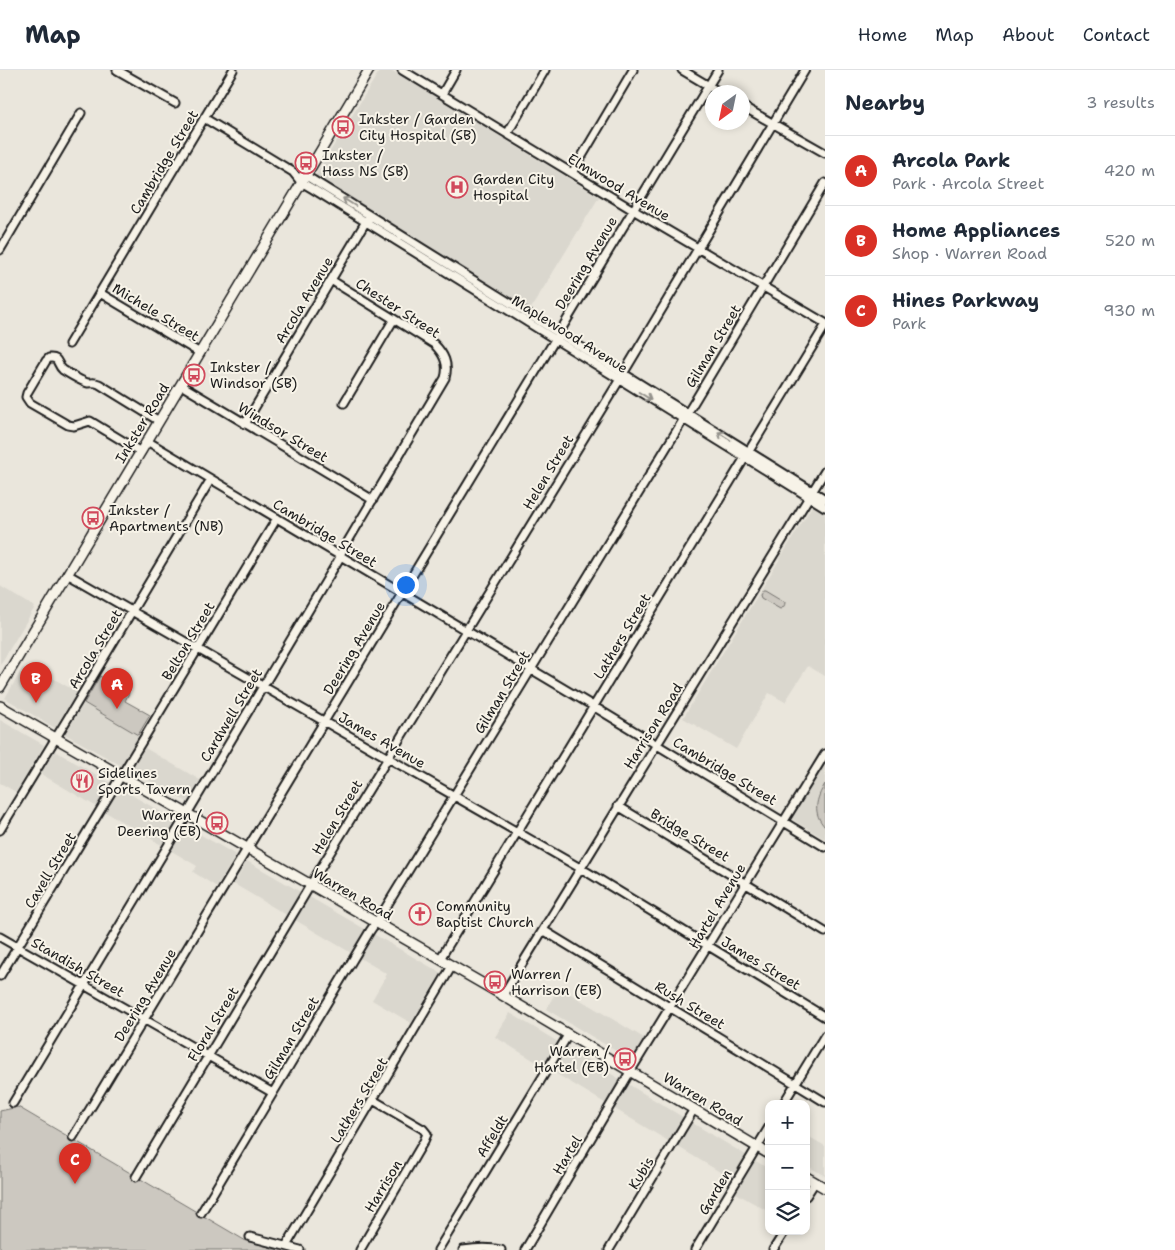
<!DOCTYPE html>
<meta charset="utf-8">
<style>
:root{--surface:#fff;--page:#f2f2f3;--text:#1f2937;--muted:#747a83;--line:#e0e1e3;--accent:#d93025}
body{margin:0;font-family:"Shantell Sans",sans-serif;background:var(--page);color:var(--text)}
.controls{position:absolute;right:15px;bottom:15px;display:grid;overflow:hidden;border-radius:10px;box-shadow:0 2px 8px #0003}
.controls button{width:45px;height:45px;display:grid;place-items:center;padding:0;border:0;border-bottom:1px solid var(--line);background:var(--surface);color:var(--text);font:25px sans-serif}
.compass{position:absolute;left:705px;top:15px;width:45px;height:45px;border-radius:50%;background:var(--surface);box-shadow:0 2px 8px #0003;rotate:213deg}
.you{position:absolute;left:405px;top:514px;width:18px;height:18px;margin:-12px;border:4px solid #fff;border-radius:50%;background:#1a73e8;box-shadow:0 0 0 8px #1a73e833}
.badge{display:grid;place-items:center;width:32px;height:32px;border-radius:50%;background:var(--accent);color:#fff;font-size:16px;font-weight:700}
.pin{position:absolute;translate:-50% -41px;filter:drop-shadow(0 1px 2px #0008)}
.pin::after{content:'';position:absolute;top:26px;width:18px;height:15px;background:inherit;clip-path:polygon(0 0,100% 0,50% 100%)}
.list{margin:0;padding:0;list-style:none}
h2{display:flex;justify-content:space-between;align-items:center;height:65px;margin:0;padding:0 20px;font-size:21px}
h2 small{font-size:16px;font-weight:400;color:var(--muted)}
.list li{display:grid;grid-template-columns:32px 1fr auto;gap:15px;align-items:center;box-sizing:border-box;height:70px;padding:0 20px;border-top:1px solid var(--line)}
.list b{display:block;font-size:19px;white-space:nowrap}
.list p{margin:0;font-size:16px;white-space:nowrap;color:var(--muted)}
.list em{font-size:16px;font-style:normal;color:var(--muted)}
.icon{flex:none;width:28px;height:28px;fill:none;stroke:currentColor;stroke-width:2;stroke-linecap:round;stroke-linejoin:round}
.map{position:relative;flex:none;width:825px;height:1180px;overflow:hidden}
header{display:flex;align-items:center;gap:30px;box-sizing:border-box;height:70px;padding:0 25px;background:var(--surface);border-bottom:1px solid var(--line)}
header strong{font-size:24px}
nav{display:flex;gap:28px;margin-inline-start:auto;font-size:18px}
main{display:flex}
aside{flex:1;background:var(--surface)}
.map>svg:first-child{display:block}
.built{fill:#dad7ce}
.green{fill:#ccc8c0;stroke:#74726e}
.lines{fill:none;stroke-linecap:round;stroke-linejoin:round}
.minor-casing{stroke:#1c1c1c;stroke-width:11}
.major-casing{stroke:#1c1c1c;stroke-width:12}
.minor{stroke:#f7f3e8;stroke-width:7}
.major{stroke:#f7f3e8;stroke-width:9}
.oneway{stroke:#94928c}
.labels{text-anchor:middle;stroke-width:4;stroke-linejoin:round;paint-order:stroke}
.poi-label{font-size:14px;fill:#1c1c1c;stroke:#f7f3e8;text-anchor:start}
.street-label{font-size:14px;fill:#1c1c1c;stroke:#f7f3e8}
</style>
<header>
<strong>Map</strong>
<nav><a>Home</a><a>Map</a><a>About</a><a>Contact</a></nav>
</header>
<main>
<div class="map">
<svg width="825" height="1180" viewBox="0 0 825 1180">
<rect width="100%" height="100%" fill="#eae6dc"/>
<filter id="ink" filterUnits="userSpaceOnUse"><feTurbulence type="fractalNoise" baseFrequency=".02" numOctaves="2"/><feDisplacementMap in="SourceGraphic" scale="10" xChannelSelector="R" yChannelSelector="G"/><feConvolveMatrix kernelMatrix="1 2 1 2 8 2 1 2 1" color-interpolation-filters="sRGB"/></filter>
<g filter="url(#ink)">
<path class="built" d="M380,0H391L599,127L530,240L315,106Z
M812,436L825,444V606L808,596L785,632L769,623L736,679L683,648Z
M0,516L35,537L0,595Z
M23,598L46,612L49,606L77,622L55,658L5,628Z
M84,633L138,665L139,668L122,696L65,664Z
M0,650L44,675L16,722L0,713Z
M145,678L200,710L187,732L131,700Z
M55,681L236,785L217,817L193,802L197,796L41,704Z
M825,691V769L790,748Z
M247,791L441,903L411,953L372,930L387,904L234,814Z
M559,917L644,968L631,990L546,939Z
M510,943L769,1099V1142L736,1123L740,1114L495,967Z
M806,1065L825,1076V1106L806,1095Z"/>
<path class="green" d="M763,520H765L785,532C785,536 783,538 780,539L761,528L760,525Z
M100,606L129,623L125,631L150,645L138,665L84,633Z
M825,714V757C812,743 816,729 825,714Z
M18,1037L246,1171L281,1180H0V1041Z"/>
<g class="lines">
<g class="minor-casing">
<path id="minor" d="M117,0L175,33
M402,0L633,140L825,253
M682,0L719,22
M442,24L456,0
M742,36L825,83
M204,48L293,102L301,112L313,119L825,437
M507,64L545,0
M572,103L633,0
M303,104L825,429
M0,180L81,43
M100,223L200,283
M69,274L233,0
M181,315L373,430
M344,333L394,249
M245,354L368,148
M147,371L588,633L825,777
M141,382L90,351L74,356L68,355L30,333L26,327L27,323L46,291L49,288C60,287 56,294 63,300C68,303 82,312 88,313C92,313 94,312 99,314L159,351
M67,504L587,802L825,947
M618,736L825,862
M0,760L74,638L211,409
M543,860L825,1032
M0,867L273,1023
M440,889L825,256
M0,906L277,448
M503,925L825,401
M13,1033L187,744L339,489L341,483L445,308C449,294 444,284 434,274L331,210
M783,1034L825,965
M73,1067L718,0
M136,1107L317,804L617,314L805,0
M806,1126L815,1112
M201,1143L370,861L383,842L696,329L825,113
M250,1167L300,1180
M286,1176L452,896
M360,1180L424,1071L427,1064L423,1059L373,1030
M438,1180L568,965
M463,1180C476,1178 488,1177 501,1180
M525,1180L630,1002L825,684
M609,1180L694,1039
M695,1180L769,1057
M773,1180L785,1161"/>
</g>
<g class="major-casing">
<path id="major" d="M0,617C123,411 246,205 369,0
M0,636L492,919L769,1084
M806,1107L825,1118"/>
</g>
<use href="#minor" class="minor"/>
<use href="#major" class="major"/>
</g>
<defs><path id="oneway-shaft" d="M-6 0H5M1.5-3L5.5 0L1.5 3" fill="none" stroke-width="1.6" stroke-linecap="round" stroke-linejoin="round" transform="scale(1.25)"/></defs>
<g class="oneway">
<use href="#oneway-shaft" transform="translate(349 132) rotate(-148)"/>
<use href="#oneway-shaft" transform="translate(645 326) rotate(32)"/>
<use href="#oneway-shaft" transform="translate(724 366) rotate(-148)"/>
</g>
</g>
<defs>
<g id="bus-ring" transform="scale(1.125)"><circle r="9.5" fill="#f7f3e8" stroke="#d1495b" stroke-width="1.5"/><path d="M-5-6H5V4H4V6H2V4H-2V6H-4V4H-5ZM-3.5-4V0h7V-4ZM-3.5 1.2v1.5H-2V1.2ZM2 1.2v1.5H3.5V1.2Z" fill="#d1495b"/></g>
<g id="hospital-ring" transform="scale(1.125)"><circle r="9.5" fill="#f7f3e8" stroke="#d1495b" stroke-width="1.5"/><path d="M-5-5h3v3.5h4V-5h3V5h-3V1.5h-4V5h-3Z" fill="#d1495b"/></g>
<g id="restaurant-ring" transform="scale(1.125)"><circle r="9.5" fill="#f7f3e8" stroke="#d1495b" stroke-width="1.5"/><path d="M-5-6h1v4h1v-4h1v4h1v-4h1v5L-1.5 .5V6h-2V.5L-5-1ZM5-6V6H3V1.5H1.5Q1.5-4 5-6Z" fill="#d1495b"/></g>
<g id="church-ring" transform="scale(1.125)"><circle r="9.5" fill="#f7f3e8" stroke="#d1495b" stroke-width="1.5"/><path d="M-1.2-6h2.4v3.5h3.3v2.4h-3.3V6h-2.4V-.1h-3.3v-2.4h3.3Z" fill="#d1495b"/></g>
</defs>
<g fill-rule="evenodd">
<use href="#bus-ring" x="343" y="57"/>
<use href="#bus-ring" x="306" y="93"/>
<use href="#hospital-ring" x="457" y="117"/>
<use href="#bus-ring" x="194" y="305"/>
<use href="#bus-ring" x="93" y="448"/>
<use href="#restaurant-ring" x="82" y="711"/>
<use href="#bus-ring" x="217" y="753"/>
<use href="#church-ring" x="420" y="844"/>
<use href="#bus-ring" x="495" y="912"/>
<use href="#bus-ring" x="625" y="989"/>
</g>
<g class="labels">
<g class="poi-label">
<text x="359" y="54">Inkster / Garden<tspan x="359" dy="16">City Hospital (SB)</tspan></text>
<text x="322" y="90">Inkster /<tspan x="322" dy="16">Hass NS (SB)</tspan></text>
<text x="473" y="114">Garden City<tspan x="473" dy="16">Hospital</tspan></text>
<text x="210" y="302">Inkster /<tspan x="210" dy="16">Windsor (SB)</tspan></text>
<text x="109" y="445">Inkster /<tspan x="109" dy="16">Apartments (NB)</tspan></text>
<text x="98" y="708">Sidelines<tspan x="98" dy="16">Sports Tavern</tspan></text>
<text x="201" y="750" text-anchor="end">Warren /<tspan x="201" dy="16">Deering (EB)</tspan></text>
<text x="436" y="841">Community<tspan x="436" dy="16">Baptist Church</tspan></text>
<text x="511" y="909">Warren /<tspan x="511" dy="16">Harrison (EB)</tspan></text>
<text x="609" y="986" text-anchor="end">Warren /<tspan x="609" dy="16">Hartel (EB)</tspan></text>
</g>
<g class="street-label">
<text transform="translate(164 92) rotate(-59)" y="5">Cambridge Street</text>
<text transform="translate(619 117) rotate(31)" y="5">Elmwood Avenue</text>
<text transform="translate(586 193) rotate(-59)" y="5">Deering Avenue</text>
<text transform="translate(304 230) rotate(-59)" y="5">Arcola Avenue</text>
<text transform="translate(398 238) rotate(33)" y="5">Chester Street</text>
<text transform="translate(156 242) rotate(31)" y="5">Michele Street</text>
<text transform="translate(570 264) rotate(32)" y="5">Maplewood Avenue</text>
<text transform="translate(713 276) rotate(-59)" y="5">Gilman Street</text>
<text transform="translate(142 353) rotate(-59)" y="5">Inkster Road</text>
<text transform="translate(283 362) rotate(31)" y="5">Windsor Street</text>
<text transform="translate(548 402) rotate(-59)" y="5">Helen Street</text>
<text transform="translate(325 463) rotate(31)" y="5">Cambridge Street</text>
<text transform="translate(622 566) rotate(-59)" y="5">Lathers Street</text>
<text transform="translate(188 571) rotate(-59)" y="5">Belton Street</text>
<text transform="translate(354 578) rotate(-59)" y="5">Deering Avenue</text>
<text transform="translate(95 579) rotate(-59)" y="5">Arcola Street</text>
<text transform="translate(502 622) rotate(-59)" y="5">Gilman Street</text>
<text transform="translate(231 645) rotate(-59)" y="5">Cardwell Street</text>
<text transform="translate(653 656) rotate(-58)" y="5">Harrison Road</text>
<text transform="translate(382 670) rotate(30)" y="5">James Avenue</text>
<text transform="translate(725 701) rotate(31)" y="5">Cambridge Street</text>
<text transform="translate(337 747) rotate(-59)" y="5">Helen Street</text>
<text transform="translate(690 765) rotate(31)" y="5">Bridge Street</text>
<text transform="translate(50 800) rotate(-59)" y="5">Cavell Street</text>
<text transform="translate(353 824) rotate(30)" y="5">Warren Road</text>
<text transform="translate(717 836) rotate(-59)" y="5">Hartel Avenue</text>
<text transform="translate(761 893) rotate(31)" y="5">James Street</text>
<text transform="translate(78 897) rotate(30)" y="5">Standish Street</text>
<text transform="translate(145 925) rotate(-59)" y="5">Deering Avenue</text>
<text transform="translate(690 935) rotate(31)" y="5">Rush Street</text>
<text transform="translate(213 954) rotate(-59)" y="5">Floral Street</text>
<text transform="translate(291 968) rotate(-59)" y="5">Gilman Street</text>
<text transform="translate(703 1029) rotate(31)" y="5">Warren Road</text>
<text transform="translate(359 1030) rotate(-59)" y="5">Lathers Street</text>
<text transform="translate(492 1066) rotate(-59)" y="5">Affeldt</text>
<text transform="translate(567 1085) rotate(-59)" y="5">Hartel</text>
<text transform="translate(641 1103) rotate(-59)" y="5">Kubis</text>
<text transform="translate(383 1116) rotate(-59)" y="5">Harrison</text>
<text transform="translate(715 1122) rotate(-59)" y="5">Garden</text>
</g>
</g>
</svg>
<div class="controls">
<button>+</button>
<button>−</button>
<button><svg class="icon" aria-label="layers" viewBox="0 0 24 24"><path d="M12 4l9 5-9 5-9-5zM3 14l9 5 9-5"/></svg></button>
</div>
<svg class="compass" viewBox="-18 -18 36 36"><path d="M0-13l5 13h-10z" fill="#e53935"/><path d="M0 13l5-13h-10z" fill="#747a83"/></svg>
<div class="you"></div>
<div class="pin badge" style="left:117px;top:639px">A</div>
<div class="pin badge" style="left:36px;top:633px">B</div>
<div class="pin badge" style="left:75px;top:1114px">C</div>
</div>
<aside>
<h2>Nearby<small>3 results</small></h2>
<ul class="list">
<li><span class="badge">A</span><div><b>Arcola Park</b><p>Park · Arcola Street</p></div><em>420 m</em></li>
<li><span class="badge">B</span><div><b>Home Appliances</b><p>Shop · Warren Road</p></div><em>520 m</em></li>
<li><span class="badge">C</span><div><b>Hines Parkway</b><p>Park</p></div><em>930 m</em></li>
</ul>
</aside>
</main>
